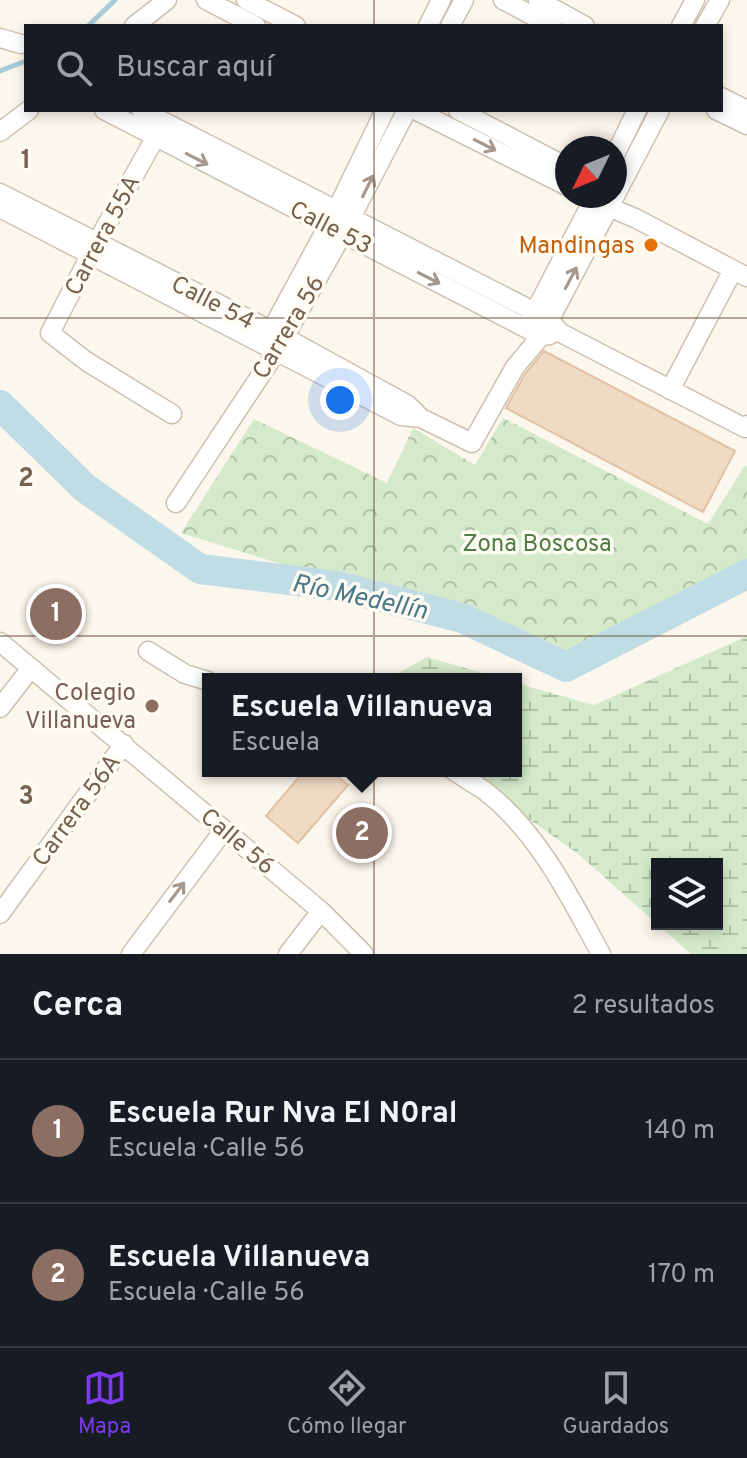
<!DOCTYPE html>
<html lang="es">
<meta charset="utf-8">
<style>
:root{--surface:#171b24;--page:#242831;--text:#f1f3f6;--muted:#9ea1a6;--line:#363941;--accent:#7c3aed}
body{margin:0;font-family:Overpass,sans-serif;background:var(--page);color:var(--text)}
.controls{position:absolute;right:24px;bottom:24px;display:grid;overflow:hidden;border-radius:0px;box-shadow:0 4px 12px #0003}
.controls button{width:72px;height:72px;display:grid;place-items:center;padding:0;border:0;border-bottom:2px solid var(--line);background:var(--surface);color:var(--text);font:40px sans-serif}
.compass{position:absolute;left:555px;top:136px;width:72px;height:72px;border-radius:50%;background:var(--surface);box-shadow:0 4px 12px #0003;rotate:227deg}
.you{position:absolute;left:340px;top:400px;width:28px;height:28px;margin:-20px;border:6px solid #fff;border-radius:50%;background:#1a73e8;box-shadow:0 0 0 12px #1a73e833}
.badge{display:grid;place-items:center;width:52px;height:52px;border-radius:50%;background:var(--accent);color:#fff;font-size:26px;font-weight:700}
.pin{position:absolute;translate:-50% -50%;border:4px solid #fff;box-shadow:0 2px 8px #0006}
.popup{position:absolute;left:202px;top:673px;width:320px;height:104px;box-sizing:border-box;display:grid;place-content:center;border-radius:0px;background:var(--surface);filter:drop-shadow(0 2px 6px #0005);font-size:26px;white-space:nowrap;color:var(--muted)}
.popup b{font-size:30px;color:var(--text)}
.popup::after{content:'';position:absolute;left:50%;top:100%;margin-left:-16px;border:16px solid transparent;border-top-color:var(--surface)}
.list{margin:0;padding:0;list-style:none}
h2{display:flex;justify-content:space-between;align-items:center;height:104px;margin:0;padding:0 32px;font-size:34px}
h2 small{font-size:26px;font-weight:400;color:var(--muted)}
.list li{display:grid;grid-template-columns:52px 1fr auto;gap:24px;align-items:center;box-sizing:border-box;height:144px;padding:0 32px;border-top:2px solid var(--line)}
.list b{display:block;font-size:30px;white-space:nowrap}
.list p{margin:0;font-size:26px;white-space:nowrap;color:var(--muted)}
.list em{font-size:26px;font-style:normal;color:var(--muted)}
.icon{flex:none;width:44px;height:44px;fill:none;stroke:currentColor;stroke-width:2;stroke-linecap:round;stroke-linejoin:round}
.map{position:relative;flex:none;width:747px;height:954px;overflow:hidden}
.search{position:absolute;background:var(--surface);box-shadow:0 4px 12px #0003;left:24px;right:24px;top:24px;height:88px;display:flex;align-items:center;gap:20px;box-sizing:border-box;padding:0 28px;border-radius:0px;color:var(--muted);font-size:30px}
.sheet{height:392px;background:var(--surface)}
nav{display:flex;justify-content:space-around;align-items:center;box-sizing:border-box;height:112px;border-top:2px solid var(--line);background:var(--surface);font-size:22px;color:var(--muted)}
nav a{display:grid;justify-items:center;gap:4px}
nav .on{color:var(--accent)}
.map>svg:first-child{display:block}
.forest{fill:url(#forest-crowns)}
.wetland{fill:url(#wetland-marsh);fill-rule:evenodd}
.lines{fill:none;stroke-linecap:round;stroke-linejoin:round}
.stream{stroke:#a7cbd7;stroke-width:5}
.river{stroke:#c0dde6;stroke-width:30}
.building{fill:#f0dac4;stroke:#e2c2a5;stroke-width:2}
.street-casing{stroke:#cec0b1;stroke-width:21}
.street{stroke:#fff;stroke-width:18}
.oneway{stroke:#a7988d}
.grid{fill:none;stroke:#77614f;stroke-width:2;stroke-opacity:0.55}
.food-dot{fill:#e8710a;stroke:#fefbf2;stroke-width:3}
.education-dot{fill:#8d6e63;stroke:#fefbf2;stroke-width:3}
.labels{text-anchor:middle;stroke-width:7;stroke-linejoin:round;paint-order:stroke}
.street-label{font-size:24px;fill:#77614f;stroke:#fefbf2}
.food-label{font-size:24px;fill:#c56008;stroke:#fefbf2;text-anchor:end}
.park-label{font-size:24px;fill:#527c47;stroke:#fefbf2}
.education-label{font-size:24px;fill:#785e54;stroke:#fefbf2;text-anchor:end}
.water-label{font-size:26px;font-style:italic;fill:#497889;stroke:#fefbf2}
.grid-label{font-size:26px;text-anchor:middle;font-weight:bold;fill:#77614f;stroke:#fefbf2;stroke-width:7;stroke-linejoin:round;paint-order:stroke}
</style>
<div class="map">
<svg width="747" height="954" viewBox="0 0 747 954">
<defs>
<pattern id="forest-crowns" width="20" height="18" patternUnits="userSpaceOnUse" patternTransform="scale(2)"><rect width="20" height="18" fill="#d4eaca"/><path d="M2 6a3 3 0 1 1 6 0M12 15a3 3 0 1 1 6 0" fill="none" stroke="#b1c1a6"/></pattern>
<pattern id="wetland-marsh" width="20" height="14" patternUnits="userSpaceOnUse" patternTransform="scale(2)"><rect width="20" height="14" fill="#d4eaca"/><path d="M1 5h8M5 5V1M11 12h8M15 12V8" fill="none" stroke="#b1c1a6"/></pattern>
</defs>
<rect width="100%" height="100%" fill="#fcf7ec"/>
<path class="forest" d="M503,418L708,524L744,467L747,466V562L574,655L181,533L254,419L387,483L413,428L475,465Z"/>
<path class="wetland" d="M747,636V954H691L577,853L461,771H516V683L594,705ZM657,864H717V924H657Z
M427,657L503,679H388Z"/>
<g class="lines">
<path class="stream" d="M88,26L115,0
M0,71L26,61"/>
<path class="river" d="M0,405L85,488L200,569L337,586L462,618L566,667L747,574"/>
</g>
<path class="building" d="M544,351L735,451L703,512L506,408L525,374Z
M304,771H331L348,785L298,843L266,816Z"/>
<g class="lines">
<g class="street-casing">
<path id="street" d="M206,0L256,26
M246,0L296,26
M503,0L552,26
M538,0L585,26
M134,26L167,0
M428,26L441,0
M450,26L464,0
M681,26L695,0
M705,26L720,0
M0,38L21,44
M721,97L747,110
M104,110L541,336L550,335
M141,110L535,312L549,320L561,333L745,428L747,425
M415,110L567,186
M458,110L567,167
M716,110L747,125
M0,132L29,110
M155,138L96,244L50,333L86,361L172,414
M615,155L637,110
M0,193L284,337L408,405L421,418L472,443L515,367L541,336L615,196
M615,196L660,110
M600,203L637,219L747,277
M0,208L401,416L421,418
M530,321L595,196
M265,342L336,211L385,110
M670,390L733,270
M176,503L276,352L343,233L407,110
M0,642L321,911L364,954
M148,651L185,674L208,681
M0,708L31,668
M454,771C464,778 475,784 485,791C538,832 570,897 601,954
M0,914L124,744
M131,954L224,830
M288,954L321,911"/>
</g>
<use href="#street" class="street"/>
</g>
<defs><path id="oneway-shaft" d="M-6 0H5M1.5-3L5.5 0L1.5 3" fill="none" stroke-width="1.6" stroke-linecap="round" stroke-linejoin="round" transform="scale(2)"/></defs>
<g class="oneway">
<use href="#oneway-shaft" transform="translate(485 145) rotate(27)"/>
<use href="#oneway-shaft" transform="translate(197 159) rotate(27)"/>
<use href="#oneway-shaft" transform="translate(368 186) rotate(-63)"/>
<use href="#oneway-shaft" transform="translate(429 278) rotate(27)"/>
<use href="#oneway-shaft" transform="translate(571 278) rotate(-62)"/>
<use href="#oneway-shaft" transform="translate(177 892) rotate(-53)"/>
</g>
<path class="grid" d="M374,0V26M374,110V954M0,318H747M0,636H747"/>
<circle class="food-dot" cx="651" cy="245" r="8"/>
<circle class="education-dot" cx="152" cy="706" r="8"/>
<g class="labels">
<g class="street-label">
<text transform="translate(331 227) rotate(27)" y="8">Calle 53</text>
<text transform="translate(102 235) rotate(-62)" y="8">Carrera 55A</text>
<text transform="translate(213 302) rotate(27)" y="8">Calle 54</text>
<text transform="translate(288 327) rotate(-59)" y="8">Carrera 56</text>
<text transform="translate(76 810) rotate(-54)" y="8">Carrera 56A</text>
<text transform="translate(238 841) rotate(40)" y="8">Calle 56</text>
</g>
<g class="food-label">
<text x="635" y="253">Mandingas</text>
</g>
<g class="park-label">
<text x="537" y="551">Zona Boscosa</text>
</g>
<g class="education-label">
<text x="136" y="700">Colegio<tspan x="136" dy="28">Villanueva</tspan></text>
</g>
<g class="water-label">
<text transform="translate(360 596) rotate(12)" y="9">Río Medellín</text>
</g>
</g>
<g class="grid-label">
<text x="26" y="168">1</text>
<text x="26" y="486">2</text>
<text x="26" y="804">3</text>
</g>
</svg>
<div class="controls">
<button><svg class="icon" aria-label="layers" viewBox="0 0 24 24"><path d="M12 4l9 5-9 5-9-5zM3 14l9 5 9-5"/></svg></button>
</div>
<svg class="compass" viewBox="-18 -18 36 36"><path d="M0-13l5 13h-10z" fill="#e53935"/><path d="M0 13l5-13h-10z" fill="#9ea1a6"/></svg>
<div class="you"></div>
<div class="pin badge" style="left:56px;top:614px;background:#8d6e63">1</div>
<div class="pin badge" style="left:362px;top:833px;background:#8d6e63">2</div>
<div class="popup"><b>Escuela Villanueva</b>Escuela</div>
<div class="search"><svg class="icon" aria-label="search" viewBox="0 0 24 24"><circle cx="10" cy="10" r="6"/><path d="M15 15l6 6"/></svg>Buscar aquí</div>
</div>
<section class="sheet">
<h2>Cerca<small>2 resultados</small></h2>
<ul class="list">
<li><span class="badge" style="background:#8d6e63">1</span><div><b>Escuela Rur Nva El N0ral</b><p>Escuela · Calle 56</p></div><em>140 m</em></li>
<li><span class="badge" style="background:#8d6e63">2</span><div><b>Escuela Villanueva</b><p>Escuela · Calle 56</p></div><em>170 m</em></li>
</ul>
</section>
<nav>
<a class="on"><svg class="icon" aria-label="map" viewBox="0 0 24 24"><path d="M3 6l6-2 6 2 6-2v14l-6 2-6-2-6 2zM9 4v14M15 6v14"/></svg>Mapa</a>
<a><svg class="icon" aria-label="directions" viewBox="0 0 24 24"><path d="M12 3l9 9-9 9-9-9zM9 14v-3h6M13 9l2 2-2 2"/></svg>Cómo llegar</a>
<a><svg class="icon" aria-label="saved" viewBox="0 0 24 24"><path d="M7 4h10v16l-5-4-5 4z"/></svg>Guardados</a>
</nav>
